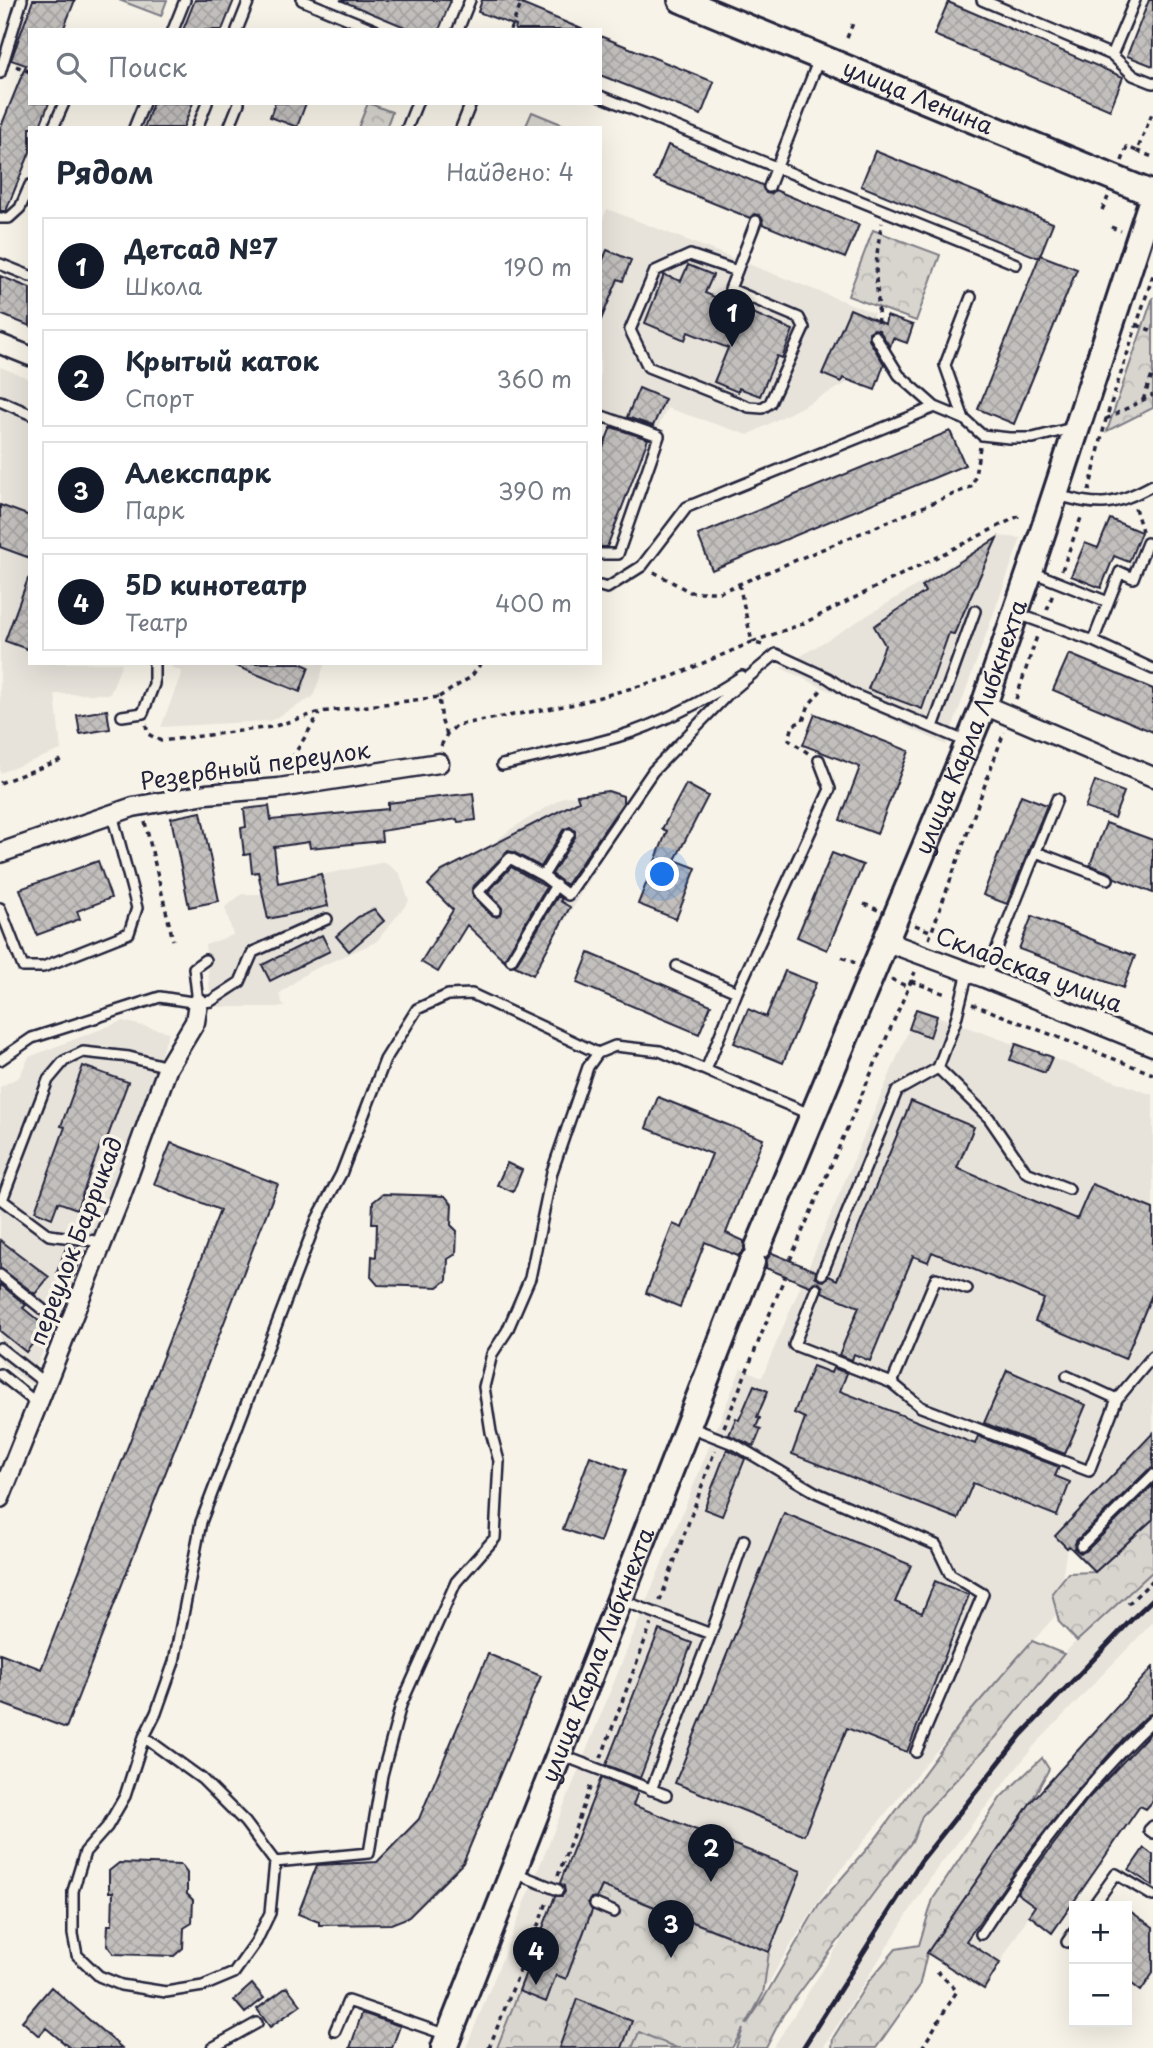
<!DOCTYPE html>
<html lang="ru">
<meta charset="utf-8">
<style>
:root{--surface:#fff;--page:#f2f2f3;--text:#1f2937;--muted:#747a83;--line:#e0e1e3;--accent:#111827}
body{margin:0;font-family:"Playpen Sans",sans-serif;background:var(--page);color:var(--text)}
.controls{position:absolute;right:21px;bottom:21px;display:grid;overflow:hidden;border-radius:0px;box-shadow:0 7px 28px #0002}
.controls button{width:63px;height:63px;display:grid;place-items:center;padding:0;border:0;border-bottom:2px solid var(--line);background:var(--surface);color:var(--text);font:35px sans-serif}
.you{position:absolute;left:663px;top:875px;width:24px;height:24px;margin:-18px;border:5px solid #fff;border-radius:50%;background:#1a73e8;box-shadow:0 0 0 10px #1a73e833}
.badge{display:grid;place-items:center;width:46px;height:46px;border-radius:50%;background:var(--accent);color:#fff;font-size:23px;font-weight:700}
.pin{position:absolute;translate:-50% -58px;filter:drop-shadow(0 2px 4px #0008)}
.pin::after{content:'';position:absolute;top:37px;width:24px;height:21px;background:inherit;clip-path:polygon(0 0,100% 0,50% 100%)}
.list{margin:0;padding:0;list-style:none}
h2{display:flex;justify-content:space-between;align-items:center;height:91px;margin:0;padding:0 28px;font-size:30px}
h2 small{font-size:23px;font-weight:400;color:var(--muted)}
.list li{display:grid;grid-template-columns:46px 1fr auto;gap:21px;align-items:center;box-sizing:border-box;height:98px;margin:0 14px 14px;padding:0 14px;border:2px solid var(--line);border-radius:0px}
.list b{display:block;font-size:26px;white-space:nowrap}
.list p{margin:0;font-size:23px;white-space:nowrap;color:var(--muted)}
.list em{font-size:23px;font-style:normal;color:var(--muted)}
.icon{flex:none;width:38px;height:38px;fill:none;stroke:currentColor;stroke-width:2;stroke-linecap:round;stroke-linejoin:round}
.map{position:relative;flex:none;width:1153px;height:2048px;overflow:hidden}
.search{position:absolute;background:var(--surface);box-shadow:0 7px 28px #0002;left:28px;top:28px;width:574px;height:77px;display:flex;align-items:center;gap:18px;box-sizing:border-box;padding:0 24px;border-radius:0px;color:var(--muted);font-size:26px}
.panel{position:absolute;background:var(--surface);box-shadow:0 7px 28px #0002;left:28px;top:126px;width:574px;height:539px;border-radius:0px}
.map>svg:first-child{display:block}
.built{fill:#e7e3db}
.forest{fill:url(#forest-crowns);stroke:#7d7c85;stroke-width:2}
.pitch{fill:#d8d5cf;stroke:#7d7c85;stroke-width:2}
.building{fill:url(#building-cross-hatch);stroke:#22223b;stroke-width:2}
.lines{fill:none;stroke-linecap:round;stroke-linejoin:round}
.lane-casing{stroke:#22223b;stroke-width:14}
.street-casing{stroke:#22223b;stroke-width:23}
.secondary-casing{stroke:#22223b;stroke-width:30}
.path{stroke:#22223b;stroke-width:3.5;stroke-dasharray:5 5;stroke-linecap:butt}
.lane{stroke:#f7f3e8;stroke-width:9}
.street{stroke:#f7f3e8;stroke-width:18}
.secondary{stroke:#f7f3e8;stroke-width:24}
.rail{stroke:#22223b;stroke-width:5}
.labels{text-anchor:middle;stroke-width:7;stroke-linejoin:round;paint-order:stroke}
.street-label{font-size:23px;fill:#22223b;stroke:#f7f3e8}
</style>
<div class="map">
<svg width="1153" height="2048" viewBox="0 0 1153 2048">
<defs>
<pattern id="forest-crowns" width="20" height="18" patternUnits="userSpaceOnUse" patternTransform="scale(1.75)"><rect width="20" height="18" fill="#d8d5cf"/><path d="M2 6a3 3 0 1 1 6 0M12 15a3 3 0 1 1 6 0" fill="none" stroke="#b9b7b3"/></pattern>
<pattern id="building-cross-hatch" width="8" height="8" patternUnits="userSpaceOnUse" patternTransform="scale(1.75)"><rect width="8" height="8" fill="#c2bfbd"/><path d="M0 0l8 8M0 8l8-8" fill="none" stroke="#a6a4a3"/></pattern>
</defs>
<rect width="100%" height="100%" fill="#f7f3e8"/>
<filter id="ink" filterUnits="userSpaceOnUse"><feTurbulence type="fractalNoise" baseFrequency=".0143" numOctaves="2"/><feDisplacementMap in="SourceGraphic" scale="14" xChannelSelector="R" yChannelSelector="G"/><feConvolveMatrix kernelMatrix="1 2 1 2 8 2 1 2 1" color-interpolation-filters="sRGB"/></filter>
<g filter="url(#ink)">
<path class="built" d="M607,209L874,313L851,381L748,435L667,408L658,428L600,409V225Z
M0,367L30,379V663H122L110,694H55L61,750L0,773Z
M998,536L1021,538L946,745L781,668Z
M171,663H325L313,697L270,721L161,727L182,672L171,667Z
M608,791L623,796L625,818L533,975L503,961L428,885L442,871L490,846L511,829L564,797Z
M385,862L400,874L409,901L376,942L308,972L279,994L284,1007H219L211,1001L205,945L233,935L225,907L242,894H262L261,887Z
M937,1016L1153,1095V1519L1095,1572L1080,1557L1067,1548L1056,1615L925,1764L828,1886L781,1961L732,2048H466L741,1368L762,1377L909,1029L930,1036Z
M122,1021L169,1032L76,1282L58,1308L31,1385L0,1361V1087L19,1077L29,1057Z
M1153,1565V1622L1034,1746L935,1871L823,2048H773L901,1846L1002,1719L1116,1599Z
M1153,1667V1727L1140,1739L1086,1804L1098,1816L1029,1915L984,1989L927,1953L1031,1802Z"/>
<path class="forest" d="M119,0H167L161,16Z
M368,103L392,112L386,128H358Z
M532,112L571,128H525Z
M873,230L940,255L916,321L848,296Z
M1153,297V408L1107,431Z
M1153,1519V1571L1077,1641L1059,1622L1052,1593L1068,1573L1095,1572Z
M1032,1641L1064,1654L996,1737L922,1816L913,1840L783,2015L766,2048H736L743,2029L732,2048H497L529,1965L566,1978L612,1859L621,1894L769,1952L763,1994L746,2025L764,1998L819,1904L873,1842L964,1719Z
M1042,1758L1049,1769L1031,1802L927,1953L919,1987L876,2048H832L833,2038L868,1982L896,1949L919,1945L933,1899L1001,1797Z"/>
<path class="pitch" d="M639,2032L677,2048H632Z"/>
<path class="building" d="M33,0H75L63,30H30V103H49L39,128H30V152L6,211H0V129L26,65L11,60Z
M195,0H234L222,30H183Z
M340,0H451L439,30H412Z
M482,0H512L584,30H515L516,26L478,12Z
M1149,0H1153V66L1127,56Z
M948,2L1123,77L1110,110L934,35Z
M600,36L714,82L701,115L600,75Z
M153,103H193L183,128H144Z
M275,103H306L297,127L270,117Z
M668,145L762,185L766,193L771,194L775,190L859,225L845,258L762,224L763,219L759,215L754,214L750,218L654,179Z
M875,151L1053,223L1039,258L861,186Z
M607,250L631,260L623,281L618,279L600,322V267Z
M1040,255L1077,269L1014,424L978,409Z
M688,265L713,275L705,293L793,330L782,358L777,356L760,396L739,388L738,392L714,382L728,348L688,332L685,340L645,323L664,275L681,281Z
M0,276L30,288V326L0,314Z
M850,309L885,324L887,316L913,325L907,343L893,338L890,347L879,330L874,329L869,332V340L884,364L875,390L843,378L841,382L822,374Z
M639,388L665,399L653,426L627,417Z
M611,427L648,439L607,547H600V455Z
M950,431L965,465L712,570L698,535Z
M0,505L30,516V558L0,547Z
M1110,519L1141,532L1129,562L1114,556L1101,588L1071,576L1085,543L1098,548Z
M997,538L954,634L949,633L922,709L868,689L885,645L874,626L925,592L922,586Z
M28,579L30,580V650L5,641Z
M1069,654L1153,689V732L1053,690Z
M229,663H300L309,667L300,692Z
M107,710L110,729L80,734L77,715Z
M815,714L909,751L877,834L840,820L860,767L803,745Z
M1095,781L1124,792L1114,818L1085,808Z
M686,784L708,796L675,860L696,868L676,919L638,904L667,831L662,829Z
M608,791L623,796V803L566,885L552,874L575,837V831L570,827L563,830L541,867L513,852L508,851L472,888L473,897L491,915L497,917L501,914L502,908L488,892L511,867L546,887L504,960L467,925L438,972L421,962L453,910L428,885L442,871L579,801L577,795Z
M473,793L476,820L458,822L457,819L381,831L382,841L310,848L309,842L274,847L278,883L321,874L328,906L268,919L258,872L252,873L250,854L244,855L241,828L246,827L244,809L269,806L271,820L388,809V803Z
M1021,795L1047,805L1007,904L983,895Z
M201,812L219,901L189,907L171,818Z
M1106,823L1153,840V893L1115,878L1111,873L1090,865Z
M832,853L863,865L827,950L797,937Z
M98,861L111,898L77,911L80,919L37,935L20,889Z
M558,896L562,899L560,901L570,907L533,975L515,966Z
M374,909L384,921L349,951L336,936L358,917Z
M1032,916L1135,956L1123,988L1019,949Z
M322,935L330,951L270,981L262,965Z
M589,953L711,1005L699,1034L577,983Z
M785,971L816,983L783,1063L734,1043L748,1009L766,1017Z
M916,1009L937,1016L930,1037L909,1029Z
M1016,1044L1052,1057L1045,1073L1010,1060Z
M83,1066L128,1082L105,1144L101,1143L77,1209L58,1202L52,1218L35,1211L65,1127L61,1126Z
M658,1097L763,1139L726,1233L744,1241V1250L738,1256L705,1242L680,1307L646,1293L673,1224L682,1228L712,1154L646,1128Z
M911,1101L974,1127L957,1168L1077,1219L1092,1184L1153,1209V1292L1125,1359L1035,1321L1044,1299L932,1252L928,1262L913,1256L870,1361L854,1354L852,1360L839,1355L859,1307L822,1292L823,1287L819,1283L814,1282L810,1286L766,1268L767,1259L772,1253L816,1271L815,1276L819,1280L824,1281L829,1276L837,1280Z
M171,1143L278,1184L66,1728L0,1703V1653L41,1669L220,1210L154,1184Z
M507,1163L522,1170L513,1192L497,1185Z
M383,1194L445,1196L452,1204L451,1225L457,1231L456,1254L448,1259L447,1280L438,1287L378,1285L371,1277L372,1256L376,1257L377,1223H372L373,1202Z
M0,1240L49,1277L35,1294L0,1268Z
M67,1245L84,1251L73,1279L57,1272Z
M0,1284L26,1305L23,1308L46,1327L26,1352L0,1331Z
M813,1366L831,1373L833,1368L847,1373L840,1391L975,1444L978,1436L1059,1467L1055,1476L1070,1482L1057,1516L973,1483L958,1519L792,1454L805,1418L794,1413Z
M1007,1370L1086,1405L1065,1454L984,1423Z
M754,1385L768,1391L757,1417L760,1418L756,1427L761,1429L754,1446L729,1435L736,1418L739,1420Z
M1153,1433V1468L1148,1470L1076,1541L1074,1548L1080,1553L1086,1551L1153,1485V1519L1095,1572L1069,1546L1067,1548L1055,1536Z
M727,1449L745,1459L722,1516L704,1509Z
M590,1456L626,1470L600,1542L563,1529Z
M784,1513L911,1565L895,1602L922,1613L935,1581L969,1595L907,1752L847,1728L804,1835L675,1783Z
M659,1630L692,1643L640,1778L606,1765Z
M488,1654L541,1676L463,1863L409,1917L391,1924L319,1925V1922L298,1914L317,1865L377,1862L419,1819Z
M1153,1667V1713L1148,1715L1123,1739L1077,1791L1034,1845L966,1941L1000,1963L984,1989L927,1953L1031,1802Z
M1153,1730V1801L1146,1809L1140,1806L1052,1933L1029,1915L1035,1906L1017,1893L1087,1800Z
M601,1778L638,1792L633,1805L801,1871L769,1952L602,1886L597,1897L591,1898L588,1902L592,1910L566,1979L556,1975L546,2002L519,1991L555,1896H562L565,1892L564,1886L560,1883Z
M1144,1848L1153,1855V1886L1129,1870Z
M119,1863L181,1865L187,1873V1894L193,1900L192,1923L184,1928L183,1948L174,1956L114,1954L107,1945L108,1925H112L113,1892H109V1871Z
M1127,1909L1153,1927V1973L1141,1991L1127,1980Z
M252,1984L264,1998L245,2013L234,2000Z
M51,1987L122,2048H70L46,2028L39,2036L22,2021Z
M287,1987L301,2005L270,2027L257,2009Z
M577,1999L632,2021L622,2048H559Z
M362,2013L400,2026L392,2048H350Z"/>
<g class="lines">
<g class="lane-casing">
<path id="lane" d="M302,0L375,30
M982,0L1112,55L1133,75L1153,83
M173,30L185,0
M237,30L249,0
M458,30L470,0
M1112,55L1135,0
M0,73L22,0
M600,96L1016,264
M53,128L64,103
M134,128L144,103
M197,128L207,103
M229,128L239,103
M407,128L417,103
M461,128L471,103
M769,187L819,59
M0,218H9L20,208L30,185
M0,264L30,276
M737,271L690,255L655,271L630,330L648,367L749,407L762,408L770,403L804,328L799,318L730,289L756,221
M875,336L899,375L935,407
M0,401L30,414
M964,419L945,365L971,297
M600,420L602,416L659,436L618,554H600
M1057,495C1101,507 1112,507 1153,485
M1032,572L1108,602
M600,586L607,588L642,566L687,507L935,407L964,419L982,435L1009,438H1033L1072,428
M1018,614L1093,641L1153,669
M1093,641L1120,572L1133,578L1147,543
M122,716L143,713L154,684V663
M933,727L975,611
M502,765C540,756 579,748 617,737C657,725 707,700 742,676
M1036,852L1108,879
M543,876L568,895L653,771L727,695L776,654L828,678L850,693L967,742
M0,908L23,967H43L129,933L137,908L112,814
M496,910L478,892L510,858L543,876L569,834
M511,960L556,885
M677,966L737,992
M968,972L955,1023L938,1068L989,1118L1026,1172L1069,1189
M985,978L1057,799
M198,1003L211,1001L240,982L253,952L327,919
M0,1060L32,1038L160,997L198,1003L194,968L205,960
M706,1070L737,992L830,789L819,760
M103,1242L49,1235L2,1200L48,1080L64,1061L83,1052L129,1057L168,1067
M822,1274L897,1091L938,1068
M0,1275L67,1329
M816,1289L794,1345L892,1383L936,1278L967,1289
M0,1348L46,1384
M0,1374L38,1404
M892,1383L921,1407L1089,1471L1117,1399L1067,1376
M1117,1399L1153,1356
M690,1427L736,1445L815,1492L936,1545L950,1574L983,1594L916,1752
M1081,1546L1153,1475
M621,1600L711,1634L651,1790
M711,1634L744,1540
M144,1737L156,1713L174,1662L201,1522L317,1219L341,1174L385,1060L417,1009L448,995L472,994L598,1053
M561,1755L666,1795
M1153,1826L1149,1830L1153,1833
M275,1862L245,1822L202,1779L144,1737L125,1796L107,1827L85,1852L73,1891V1934L77,1955L99,1976L121,1985L166,1992L203,1986L234,1973L256,1942L270,1913L275,1862L369,1853L382,1775L401,1705L456,1582L495,1538L499,1461L491,1432L484,1387L492,1354L507,1331L530,1278L552,1172L588,1067L598,1053L615,1046L660,1051L812,1115
M515,1873L558,1890
M595,1904L614,1912
M1093,1906L1116,1874L1153,1896
M981,1934C1030,1858 1086,1783 1153,1720
M1067,1942L1074,1932
M335,2031L348,2001L447,2035
M212,2048L257,2023"/>
</g>
<g class="street-casing">
<path id="street" d="M0,344L30,356
M984,705L1153,777
M0,853L133,807L206,794L279,788L439,763
M887,942L985,978L1153,1046
M0,1498L120,1198L168,1067L195,1022L198,1003"/>
</g>
<g class="secondary-casing">
<g id="secondary">
<path id="s1" d="M681,0L1153,194"/>
<path id="s2" d="M758,1247L984,705L1030,571L1153,196"/>
<path id="s3" d="M444,2048L752,1262"/>
</g>
</g>
<path class="path" d="M510,30L523,0
M847,38L853,23
M16,66L30,72
M1137,151L1153,157
M1122,161L1127,147L1137,151L1153,111
M1102,210L1108,197
M1111,227L1121,231
M877,323C880,308 877,293 876,278C876,260 878,241 882,223
M1137,325L1153,331
M1143,400L1153,373
M1106,419L1153,395
M1089,491L1106,419L1153,275
M1135,508L1142,531
M1062,570L1082,515
M654,572L690,592H720L973,486L980,447
M739,584L752,642L802,624L1019,516
M1047,610L1053,594
M439,697L471,677L481,663
M1016,699L1038,633
M146,725L148,734L161,741L272,727L320,712L439,697L442,722L447,734
M441,746L447,734L457,725L575,704L671,677L752,642L766,646
M808,753L789,740L793,725L803,721L809,705L822,689
M294,769V755L319,714
M0,783L61,760
M145,822L173,940
M864,904L878,910
M915,925L932,932
M929,939L1004,732
M842,957L855,963
M891,979L908,987
M911,981L948,995
M972,1004L1153,1074
M790,1260L915,972
M724,1427L785,1276
M660,1601L715,1450
M1128,1604L1153,1580
M601,1758L651,1624
M558,1876L592,1782
M489,2048L548,1900
M922,2048L957,1991L935,1969"/>
<use href="#lane" class="lane"/>
<use href="#street" class="street"/>
<use href="#secondary" class="secondary"/>
<path class="rail" d="M803,2048L921,1861L1021,1735L1134,1617L1153,1599"/>
</g>
</g>
<g class="labels">
<g class="street-label">
<text dy="8" stroke="none"><textPath href="#s1" startOffset="256">улица Ленина</textPath></text>
<text dy="8" stroke="none"><textPath href="#s2" startOffset="562">улица Карла Либкнехта</textPath></text>
<text transform="translate(255 766) rotate(-8)" y="8">Резервный переулок</text>
<text transform="translate(1029 970) rotate(21)" y="8">Складская улица</text>
<text transform="translate(76 1241) rotate(-69)" y="8">переулок Баррикад</text>
<text dy="8" stroke="none"><textPath href="#s3" startOffset="422">улица Карла Либкнехта</textPath></text>
</g>
</g>
</svg>
<div class="controls">
<button>+</button>
<button>−</button>
</div>
<div class="you"></div>
<div class="pin badge" style="left:732px;top:347px">1</div>
<div class="pin badge" style="left:711px;top:1882px">2</div>
<div class="pin badge" style="left:671px;top:1958px">3</div>
<div class="pin badge" style="left:536px;top:1985px">4</div>
<div class="search"><svg class="icon" aria-label="search" viewBox="0 0 24 24"><circle cx="10" cy="10" r="6"/><path d="M15 15l6 6"/></svg>Поиск</div>
<section class="panel">
<h2>Рядом<small>Найдено: 4</small></h2>
<ul class="list">
<li><span class="badge">1</span><div><b>Детсад №7</b><p>Школа</p></div><em>190 m</em></li>
<li><span class="badge">2</span><div><b>Крытый каток</b><p>Спорт</p></div><em>360 m</em></li>
<li><span class="badge">3</span><div><b>Алекспарк</b><p>Парк</p></div><em>390 m</em></li>
<li><span class="badge">4</span><div><b>5D кинотеатр</b><p>Театр</p></div><em>400 m</em></li>
</ul>
</section>
</div>
